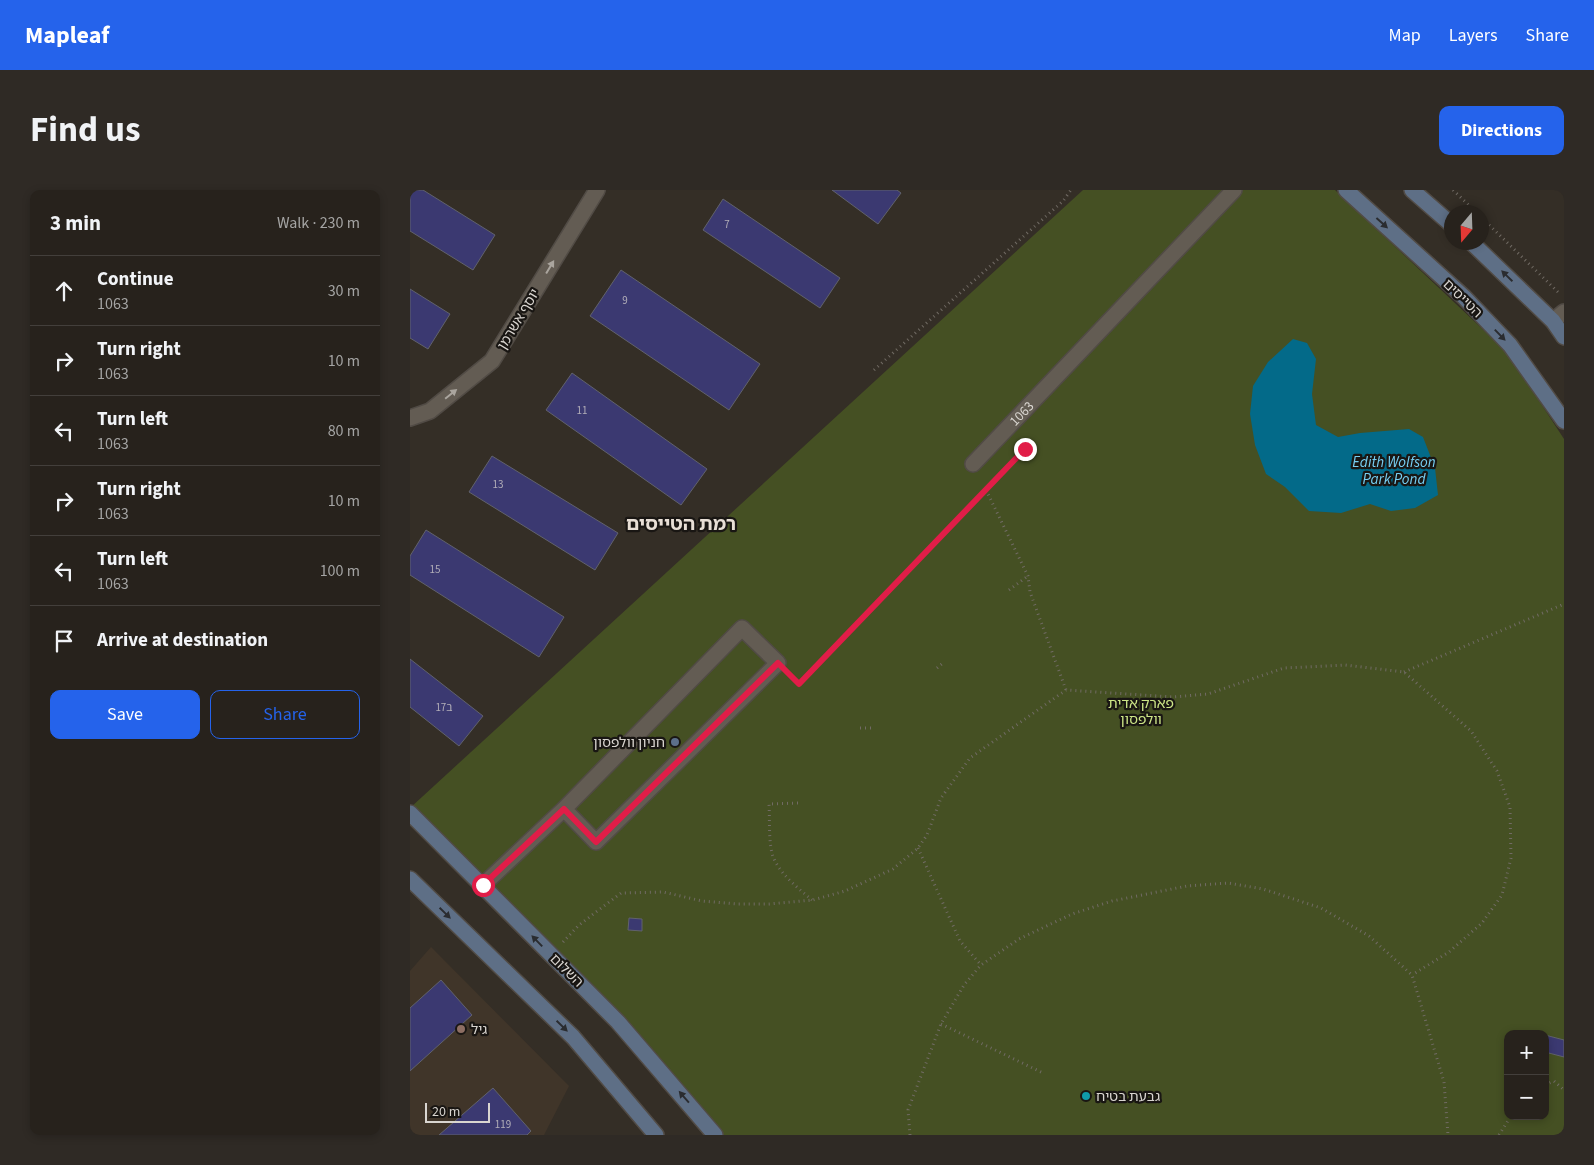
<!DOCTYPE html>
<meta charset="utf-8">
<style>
:root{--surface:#27221c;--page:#2f2a25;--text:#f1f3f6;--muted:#a4a4a3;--line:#433f3b;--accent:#2563eb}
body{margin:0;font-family:"Source Sans 3","Noto Sans Hebrew",sans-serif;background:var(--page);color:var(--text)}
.controls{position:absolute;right:15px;bottom:15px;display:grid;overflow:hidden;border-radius:10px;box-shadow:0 2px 8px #0003}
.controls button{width:45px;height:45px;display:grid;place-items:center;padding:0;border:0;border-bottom:1px solid var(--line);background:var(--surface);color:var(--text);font:25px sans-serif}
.compass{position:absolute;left:1034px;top:15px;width:45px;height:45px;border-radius:50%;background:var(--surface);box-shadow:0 2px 8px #0003;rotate:199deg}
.scale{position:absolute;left:15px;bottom:12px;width:65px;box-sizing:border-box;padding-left:5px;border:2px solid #d9d5d0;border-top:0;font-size:14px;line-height:18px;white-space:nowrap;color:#d9d5d0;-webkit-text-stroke:4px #191613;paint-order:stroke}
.stop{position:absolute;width:15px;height:15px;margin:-11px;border:4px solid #e11d48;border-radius:50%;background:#fff}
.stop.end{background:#e11d48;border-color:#fff;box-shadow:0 1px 5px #0008}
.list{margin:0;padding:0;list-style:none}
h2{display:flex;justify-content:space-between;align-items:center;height:65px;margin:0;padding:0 20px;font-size:21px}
h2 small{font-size:16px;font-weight:400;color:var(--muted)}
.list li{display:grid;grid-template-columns:32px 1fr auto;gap:15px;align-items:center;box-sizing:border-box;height:70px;padding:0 20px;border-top:1px solid var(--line)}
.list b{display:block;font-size:19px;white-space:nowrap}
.list p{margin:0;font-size:16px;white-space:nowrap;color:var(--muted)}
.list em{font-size:16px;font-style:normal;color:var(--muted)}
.actions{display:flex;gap:10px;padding:15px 20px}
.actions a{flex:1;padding:11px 0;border:1px solid var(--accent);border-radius:10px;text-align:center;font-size:18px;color:var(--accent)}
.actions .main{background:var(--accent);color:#fff}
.icon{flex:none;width:28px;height:28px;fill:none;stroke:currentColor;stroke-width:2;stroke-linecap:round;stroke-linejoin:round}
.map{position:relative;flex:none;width:1154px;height:945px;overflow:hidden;border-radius:10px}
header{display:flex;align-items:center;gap:30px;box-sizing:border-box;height:70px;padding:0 25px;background:var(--accent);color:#fff}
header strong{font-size:24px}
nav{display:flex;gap:28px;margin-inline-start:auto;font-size:18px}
.intro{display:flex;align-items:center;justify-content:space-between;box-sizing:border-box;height:120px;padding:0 30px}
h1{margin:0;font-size:35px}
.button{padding:12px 22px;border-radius:10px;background:var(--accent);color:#fff;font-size:18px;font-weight:700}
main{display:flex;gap:30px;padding:0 30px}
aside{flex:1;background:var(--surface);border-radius:10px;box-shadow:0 2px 8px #0003}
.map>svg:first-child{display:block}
.built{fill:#403529}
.green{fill:#455023;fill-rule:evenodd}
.water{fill:#036a89}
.building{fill:#3b3971;stroke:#61626c}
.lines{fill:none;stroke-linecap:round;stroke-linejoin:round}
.street-casing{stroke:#514b45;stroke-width:18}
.secondary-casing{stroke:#514b45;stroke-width:18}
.path{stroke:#716b64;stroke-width:3;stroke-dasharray:1 4;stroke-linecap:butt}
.street{stroke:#635c53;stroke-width:15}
.secondary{stroke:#5e6f86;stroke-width:15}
.oneway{fill:#2a2c30}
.oneway2{fill:#aaa59e}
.route{stroke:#e11d48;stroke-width:6}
.service-dot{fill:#5c6f8a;stroke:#191613;stroke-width:2}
.education-dot{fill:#8d6e63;stroke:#191613;stroke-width:2}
.culture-dot{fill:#0f9aa8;stroke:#191613;stroke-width:2}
.labels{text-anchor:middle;stroke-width:4.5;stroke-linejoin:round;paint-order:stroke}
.number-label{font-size:11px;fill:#b2aeb8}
.street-label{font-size:14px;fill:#d9d5d0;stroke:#191613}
.park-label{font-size:14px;fill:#cde687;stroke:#191613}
.poi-label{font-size:14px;fill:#d9d5d0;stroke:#191613;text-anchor:start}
.water-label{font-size:15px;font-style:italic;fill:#77cff3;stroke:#191613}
.district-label{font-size:19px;font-weight:bold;fill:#e8dfd6;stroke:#191613}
</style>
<header>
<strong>Mapleaf</strong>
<nav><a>Map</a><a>Layers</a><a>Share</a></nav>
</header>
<div class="intro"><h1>Find us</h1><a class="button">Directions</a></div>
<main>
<aside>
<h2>3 min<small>Walk · 230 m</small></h2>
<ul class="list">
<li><svg class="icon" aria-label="ahead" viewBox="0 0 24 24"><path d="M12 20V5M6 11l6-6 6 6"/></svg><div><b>Continue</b><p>1063</p></div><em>30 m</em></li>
<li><svg class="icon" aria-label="right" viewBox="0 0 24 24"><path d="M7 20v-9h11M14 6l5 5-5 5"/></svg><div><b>Turn right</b><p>1063</p></div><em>10 m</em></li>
<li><svg class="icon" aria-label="left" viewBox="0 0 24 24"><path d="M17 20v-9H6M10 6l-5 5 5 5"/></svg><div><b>Turn left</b><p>1063</p></div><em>80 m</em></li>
<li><svg class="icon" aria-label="right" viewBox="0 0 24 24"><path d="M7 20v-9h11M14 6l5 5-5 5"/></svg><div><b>Turn right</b><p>1063</p></div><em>10 m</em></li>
<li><svg class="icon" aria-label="left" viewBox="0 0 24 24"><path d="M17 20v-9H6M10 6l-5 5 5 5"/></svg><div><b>Turn left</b><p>1063</p></div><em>100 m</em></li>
<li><svg class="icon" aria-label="arrive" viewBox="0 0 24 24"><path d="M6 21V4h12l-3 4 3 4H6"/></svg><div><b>Arrive at destination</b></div></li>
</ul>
<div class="actions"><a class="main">Save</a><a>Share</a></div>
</aside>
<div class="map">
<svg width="1154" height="945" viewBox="0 0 1154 945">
<rect width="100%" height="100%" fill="#342e26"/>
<path class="built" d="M21,757L159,896L134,945H0V781Z"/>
<path class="green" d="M673,0H925L1098,163L1154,249V945H305L0,618ZM1098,844H1135V926H1098Z"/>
<path class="water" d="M883,149L897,153L906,169L902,204L906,235L928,247L950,243L999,239L1013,247L1025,278L1028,305L1005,318L981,321L960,314L931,323L899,321L875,297L856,284L845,255L840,224L843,196L858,172Z"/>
<path class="building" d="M0,0H13L85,45L63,80L0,41Z
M422,0H487L491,3L468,34Z
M313,9L430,88L410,118L293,40Z
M211,80L350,174L319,220L180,126Z
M0,99L40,124L18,159L0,148Z
M162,183L297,279L271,315L136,220Z
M82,266L208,343L185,380L59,302Z
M16,340L154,427L129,467L0,385V366Z
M0,469L73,526L49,556L0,517Z
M219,728L232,729V741L218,740Z
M31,790L62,825L0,881V818Z
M1135,845L1154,850V867L1135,862Z
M83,898L121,941L117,945H29Z"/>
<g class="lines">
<g class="street-casing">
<g id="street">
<path d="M1143,131L1154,122"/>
<path d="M0,228L20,221L82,171L187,0"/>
<path id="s1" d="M563,274L824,0"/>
<path d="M73,695L154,619L186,652L368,473L332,438L154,619"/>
</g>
</g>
<g class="secondary-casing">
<path id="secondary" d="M936,0L1054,107L1100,155L1154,231
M1002,0L1042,35
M1061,52L1143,131L1154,147
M0,623L208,832L305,945
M0,689L163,847L246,945"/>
</g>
<path class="path" d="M1043,0L1066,22
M1072,28L1150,104
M464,180L653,11L661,0
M576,300L618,386L620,402L656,500
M599,400L618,386
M527,478L534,472
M994,482L1154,414
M380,484L389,494L615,259L608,252
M450,538H461
M388,613L359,614C360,630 358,656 364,669C372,686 388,698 402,710
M508,658L550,751L571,775
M153,752L169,735L211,703L253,702L292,711L328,714H359L403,710L435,701L483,679L508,658L517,645L531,608L560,568L656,500L763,507L798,504L874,478L935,475L994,482L1061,541L1087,581L1100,617L1101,668L1092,705L1072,733L1039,762L1002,785
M531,834L633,883
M1135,895L1144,891L1154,900
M500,945L498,920L531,834L554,795L571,775L609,749L662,724L702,711L777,696L818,693L853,699L911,718L959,746L1002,785L1034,892L1038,945
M1089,945L1101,926"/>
<use href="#street" class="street"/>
<use href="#secondary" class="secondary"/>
</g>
<defs><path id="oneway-solid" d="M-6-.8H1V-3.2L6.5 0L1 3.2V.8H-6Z" transform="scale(1.25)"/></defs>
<g class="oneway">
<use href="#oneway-solid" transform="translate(972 33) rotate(42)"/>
<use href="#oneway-solid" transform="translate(1097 86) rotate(-136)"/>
<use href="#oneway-solid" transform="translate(1090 145) rotate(46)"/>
<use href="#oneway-solid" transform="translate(35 723) rotate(44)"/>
<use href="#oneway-solid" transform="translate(127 751) rotate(-134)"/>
<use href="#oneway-solid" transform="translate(152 836) rotate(44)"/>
<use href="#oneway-solid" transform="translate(274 907) rotate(-131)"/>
</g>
<g class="oneway2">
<use href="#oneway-solid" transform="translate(140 77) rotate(-59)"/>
<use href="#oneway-solid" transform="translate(41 204) rotate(-39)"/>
</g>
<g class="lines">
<path class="route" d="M73,695L154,619L186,652L368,473L389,494L615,259"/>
</g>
<circle class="service-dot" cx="265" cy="552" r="5"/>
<circle class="education-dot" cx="51" cy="839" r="5"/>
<circle class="culture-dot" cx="676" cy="906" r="5"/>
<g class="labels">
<g class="number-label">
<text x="317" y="38">7</text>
<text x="215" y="114">9</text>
<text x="172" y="224">11</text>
<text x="88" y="298">13</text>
<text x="25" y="383">15</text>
<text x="34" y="521">17ב</text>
<text x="93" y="938">119</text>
</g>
<g class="street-label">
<text transform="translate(1053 108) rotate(44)" y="5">הטייסים</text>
<text transform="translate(108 129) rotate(-59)" y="5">יוסף אשרמן</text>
<text dy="5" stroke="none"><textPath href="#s1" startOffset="70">1063</textPath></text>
<text transform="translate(157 780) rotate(45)" y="5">השלום</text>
</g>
<g class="park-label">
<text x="731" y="518">פארק אדית<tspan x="731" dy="16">וולפסון</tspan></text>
</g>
<g class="poi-label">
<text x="255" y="557" text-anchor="end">חניון וולפסון</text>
<text x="61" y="844">גיל</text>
<text x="686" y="911">גבעת בטיח</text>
</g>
<g class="water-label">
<text x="984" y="277">Edith Wolfson<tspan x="984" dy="17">Park Pond</tspan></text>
</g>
<g class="district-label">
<text x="271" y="340">רמת הטייסים</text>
</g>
</g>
</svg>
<div class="controls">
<button>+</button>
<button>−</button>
</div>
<svg class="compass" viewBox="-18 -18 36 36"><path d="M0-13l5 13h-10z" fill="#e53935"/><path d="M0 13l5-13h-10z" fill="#a4a4a3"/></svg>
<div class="scale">20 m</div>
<div class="stop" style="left:73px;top:695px"></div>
<div class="stop end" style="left:615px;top:259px"></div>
</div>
</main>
